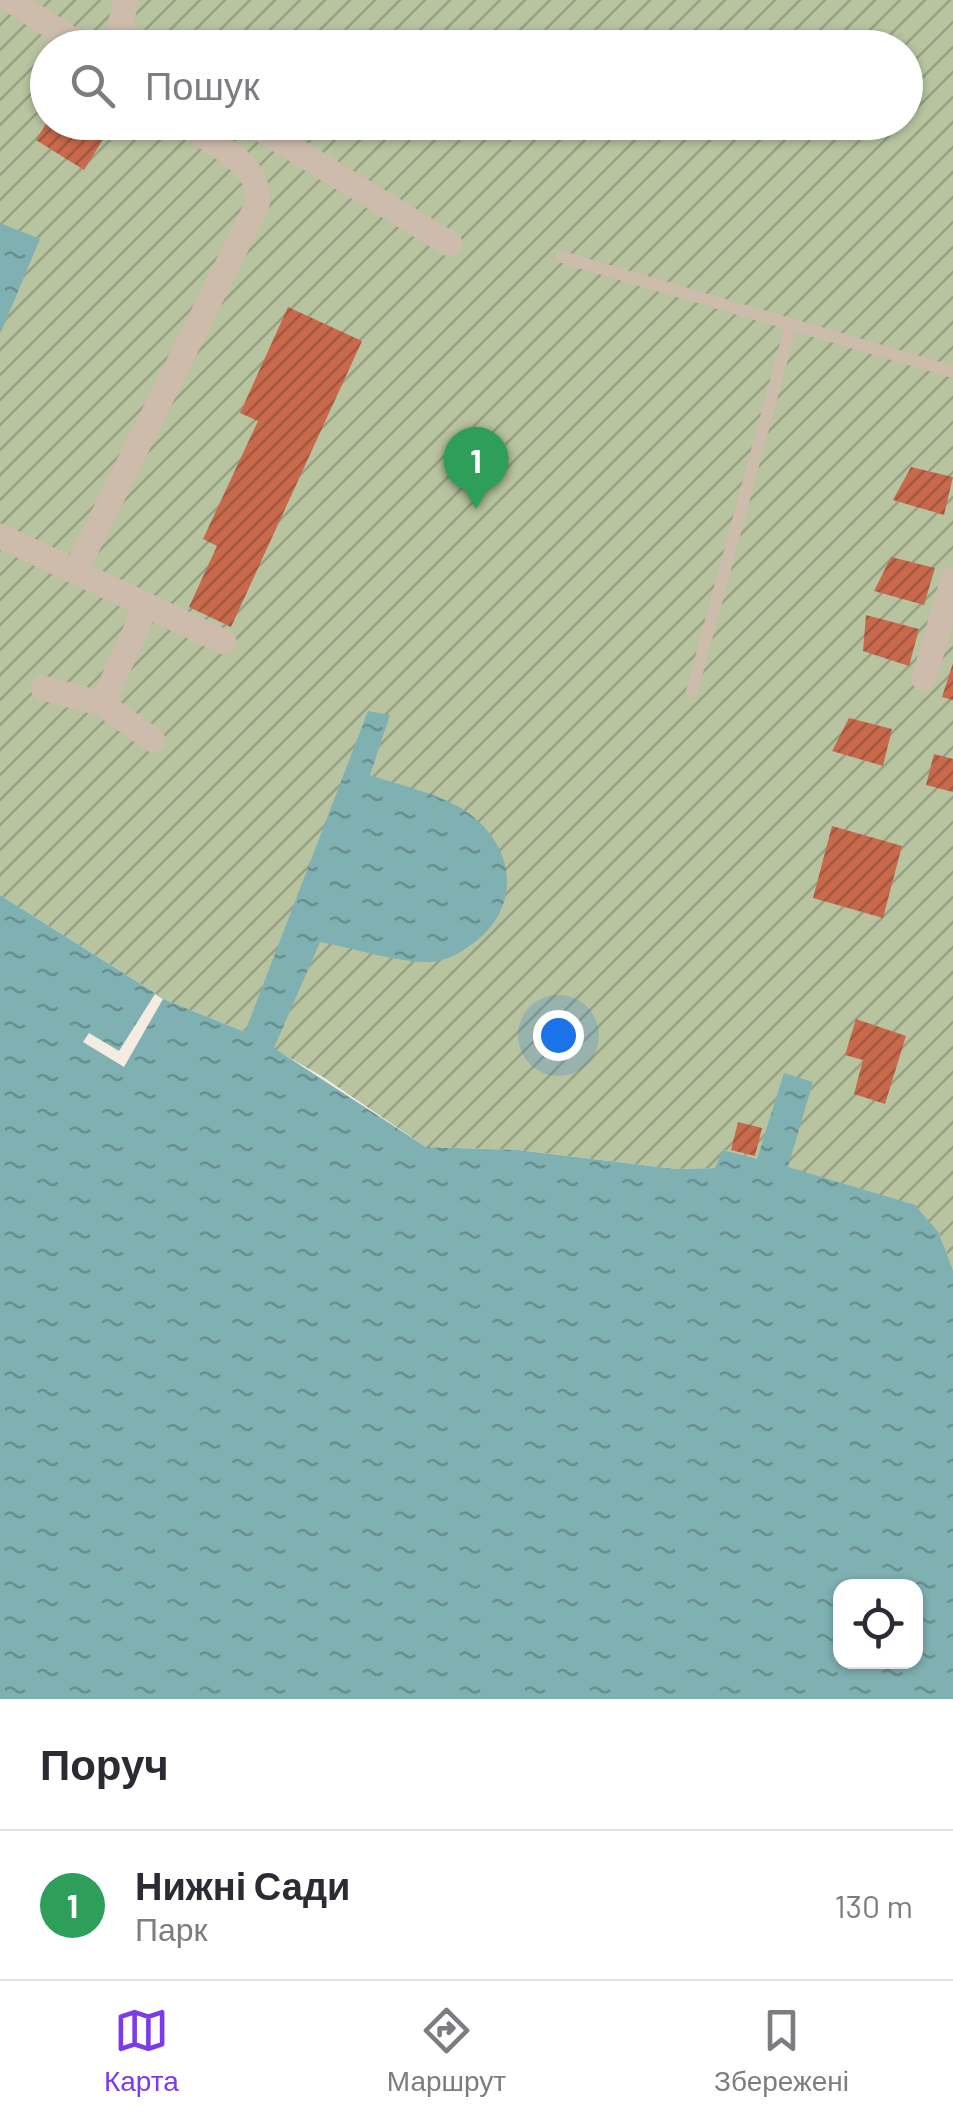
<!DOCTYPE html>
<html lang="uk">
<meta charset="utf-8">
<style>
:root{--surface:#fff;--page:#f2f2f3;--text:#2b2b33;--muted:#7c7c81;--line:#e1e1e2;--accent:#7c3aed}
body{margin:0;font-family:Barlow,sans-serif;background:var(--page);color:var(--text)}
.controls{position:absolute;right:30px;bottom:30px;display:grid;overflow:hidden;border-radius:20px;box-shadow:0 2px 8px #0004}
.controls button{width:90px;height:90px;display:grid;place-items:center;padding:0;border:0;border-bottom:2px solid var(--line);background:var(--surface);color:var(--text);font:50px sans-serif}
.you{position:absolute;left:558px;top:1035px;width:35px;height:35px;margin:-25px;border:8px solid #fff;border-radius:50%;background:#1a73e8;box-shadow:0 0 0 15px #1a73e833}
.badge{display:grid;place-items:center;width:65px;height:65px;border-radius:50%;background:var(--accent);color:#fff;font-size:32px;font-weight:700}
.pin{position:absolute;translate:-50% -82px;filter:drop-shadow(0 2px 5px #0008)}
.pin::after{content:'';position:absolute;top:52px;width:35px;height:30px;background:inherit;clip-path:polygon(0 0,100% 0,50% 100%)}
.list{margin:0;padding:0;list-style:none}
h2{display:flex;justify-content:space-between;align-items:center;height:130px;margin:0;padding:0 40px;font-size:42px}
h2 small{font-size:32px;font-weight:400;color:var(--muted)}
.list li{display:grid;grid-template-columns:65px 1fr auto;gap:30px;align-items:center;box-sizing:border-box;height:150px;padding:0 40px;border-top:2px solid var(--line)}
.list b{display:block;font-size:38px;white-space:nowrap}
.list p{margin:0;font-size:32px;white-space:nowrap;color:var(--muted)}
.list em{font-size:32px;font-style:normal;color:var(--muted)}
.icon{flex:none;width:55px;height:55px;fill:none;stroke:currentColor;stroke-width:2;stroke-linecap:round;stroke-linejoin:round}
.map{position:relative;flex:none;width:953px;height:1699px;overflow:hidden}
.search{position:absolute;background:var(--surface);box-shadow:0 2px 8px #0004;left:30px;right:30px;top:30px;height:110px;display:flex;align-items:center;gap:25px;box-sizing:border-box;padding:0 35px;border-radius:55px;color:var(--muted);font-size:38px}
.sheet{height:280px;background:var(--surface)}
nav{display:flex;justify-content:space-around;align-items:center;box-sizing:border-box;height:140px;border-top:2px solid var(--line);background:var(--surface);font-size:28px;color:var(--muted)}
nav a{display:grid;justify-items:center;gap:5px}
nav .on{color:var(--accent)}
.map>svg:first-child{display:block}
.garden{fill:url(#garden-furrows);fill-rule:evenodd}
.water{fill:url(#water-ripples);fill-rule:evenodd}
.pier{fill:#f4ebe1}
.building{fill:url(#building-hatch)}
.lines{fill:none;stroke-linecap:round;stroke-linejoin:round}
.service{stroke:#cdbbac;stroke-width:12}
.minor{stroke:#cdbbac;stroke-width:25}
</style>
<div class="map">
<svg width="953" height="1699" viewBox="0 0 953 1699">
<defs>
<pattern id="garden-furrows" width="10" height="10" patternUnits="userSpaceOnUse" patternTransform="scale(2.5)"><rect width="10" height="10" fill="#b8c4a0"/><path d="M-1 1l2-2M0 10L10 0M9 11l2-2" fill="none" stroke="#97a083"/></pattern>
<pattern id="water-ripples" width="26" height="14" patternUnits="userSpaceOnUse" patternTransform="scale(2.5)"><rect width="26" height="14" fill="#7fb0b2"/><path d="M2 4q2-2 4 0t4 0M15 11q2-2 4 0t4 0" fill="none" stroke="#699091"/></pattern>
<pattern id="building-hatch" width="6" height="6" patternUnits="userSpaceOnUse" patternTransform="scale(2.5)"><rect width="6" height="6" fill="#c8694b"/><path d="M-1 1l2-2M0 6l6-6M5 7l2-2" fill="none" stroke="#a4573f"/></pattern>
</defs>
<rect width="100%" height="100%" fill="#f4ebe1"/>
<path class="garden" d="M0,0H953V1270L939,1233L724,1150L716,1168L676,1169L518,1150L426,1147L323,1077L245,1032L166,1000L0,895ZM48,48H906V122H48Z"/>
<path class="water" d="M0,223L40,239L1,332H0Z
M368,711L390,715L370,775C404,787 449,795 476,819C521,859 516,916 468,947C455,956 441,963 425,962C391,961 353,948 320,942L274,1048L426,1147L518,1150L676,1169L715,1168L723,1150L757,1159L784,1073L813,1082L788,1167L915,1205L939,1233L953,1270V1699H0V895L166,1000L245,1032ZM840,1586H916V1662H840Z"/>
<path class="pier" d="M155,994L163,999L124,1067L83,1042L89,1033L119,1051Z"/>
<path class="building" d="M47,122H114L84,170L36,140Z
M288,307L362,341L231,627L189,607L217,546L203,539L258,421L240,413Z
M911,467L953,477L944,515L893,500Z
M891,557L935,568L924,605L874,591Z
M866,615L919,629L909,666L863,651Z
M953,663V700L942,697Z
M849,718L892,729L883,766L832,751Z
M934,754L953,759V792L926,785Z
M832,826L902,846L883,918L813,898Z
M856,1019L906,1036L885,1104L854,1094L863,1060L845,1055Z
M738,1122L762,1128L755,1156L731,1150Z"/>
<g class="lines">
<path class="service" d="M562,257L953,372
M692,691L791,325"/>
<path class="minor" d="M10,0L85,48
M127,0L119,28L146,48
M249,122L450,244
M0,536L224,642
M76,570L257,205C264,163 212,144 182,122
M924,679L953,579
M43,688L102,704L153,740
M102,704L147,605"/>
</g>
</svg>
<div class="controls">
<button><svg class="icon" aria-label="locate" viewBox="0 0 24 24"><circle cx="12" cy="12" r="6"/><path d="M12 2v4M12 18v4M2 12h4M18 12h4"/></svg></button>
</div>
<div class="you"></div>
<div class="pin badge" style="left:476px;top:509px;background:#2e9e5b">1</div>
<div class="search"><svg class="icon" aria-label="search" viewBox="0 0 24 24"><circle cx="10" cy="10" r="6"/><path d="M15 15l6 6"/></svg>Пошук</div>
</div>
<section class="sheet">
<h2>Поруч<small></small></h2>
<ul class="list">
<li><span class="badge" style="background:#2e9e5b">1</span><div><b>Нижні Сади</b><p>Парк</p></div><em>130 m</em></li>
</ul>
</section>
<nav>
<a class="on"><svg class="icon" aria-label="map" viewBox="0 0 24 24"><path d="M3 6l6-2 6 2 6-2v14l-6 2-6-2-6 2zM9 4v14M15 6v14"/></svg>Карта</a>
<a><svg class="icon" aria-label="directions" viewBox="0 0 24 24"><path d="M12 3l9 9-9 9-9-9zM9 14v-3h6M13 9l2 2-2 2"/></svg>Маршрут</a>
<a><svg class="icon" aria-label="saved" viewBox="0 0 24 24"><path d="M7 4h10v16l-5-4-5 4z"/></svg>Збережені</a>
</nav>
